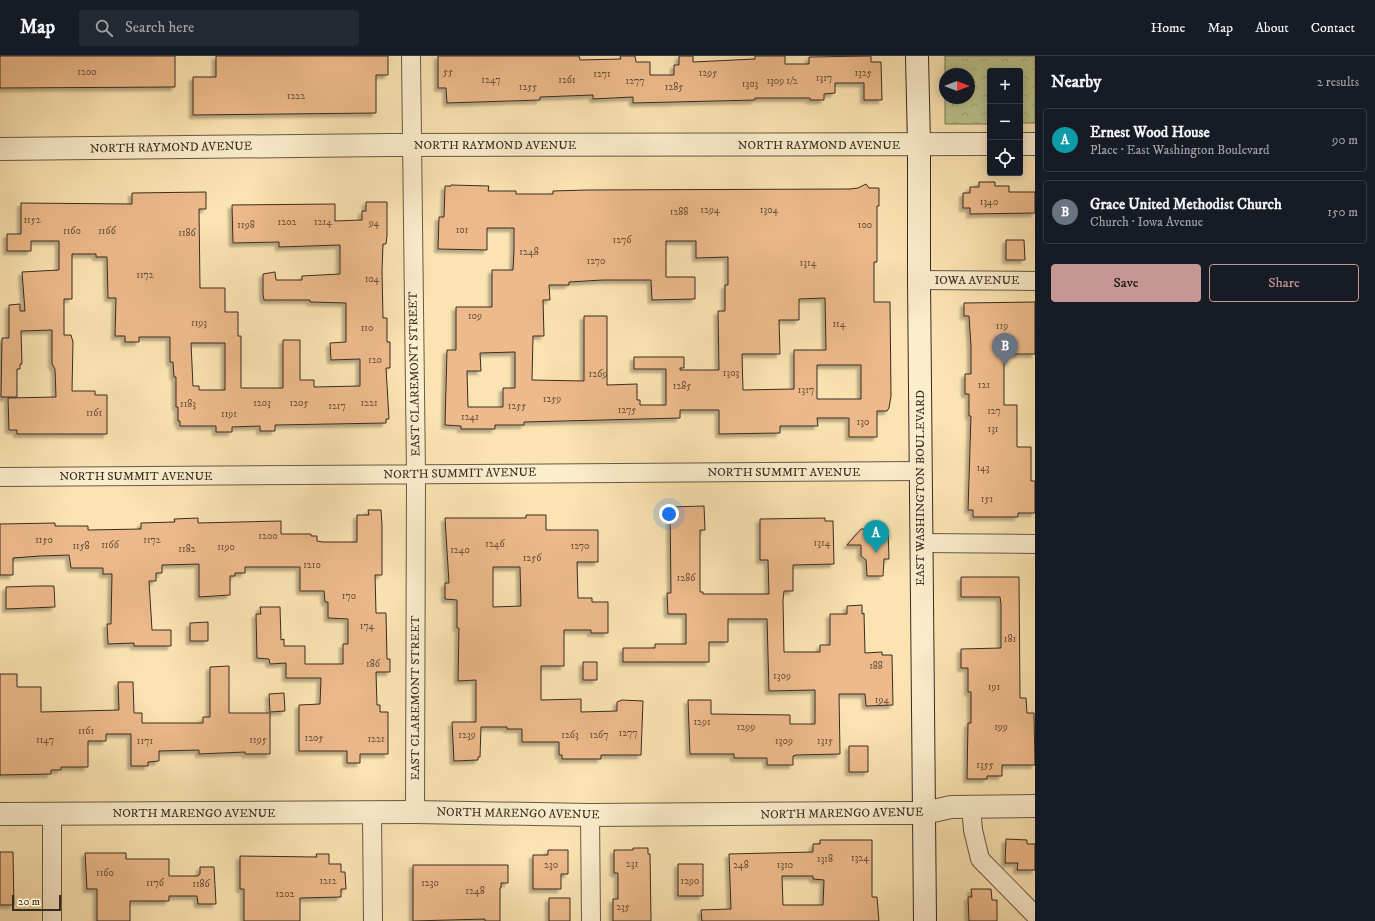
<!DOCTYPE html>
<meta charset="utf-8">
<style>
:root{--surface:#171b24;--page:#242831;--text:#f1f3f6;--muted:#9ea1a6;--line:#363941;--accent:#c59692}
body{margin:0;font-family:"IM FELL DW Pica",serif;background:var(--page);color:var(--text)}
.controls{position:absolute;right:12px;top:12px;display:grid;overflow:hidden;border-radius:4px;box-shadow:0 2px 10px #0003}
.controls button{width:36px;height:36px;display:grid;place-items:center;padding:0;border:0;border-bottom:1px solid var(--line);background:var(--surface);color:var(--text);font:20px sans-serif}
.compass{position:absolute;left:939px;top:12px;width:36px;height:36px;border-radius:50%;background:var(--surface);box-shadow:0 2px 10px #0003;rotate:90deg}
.scale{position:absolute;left:12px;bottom:10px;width:49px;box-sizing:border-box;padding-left:4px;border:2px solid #372c21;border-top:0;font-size:11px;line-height:14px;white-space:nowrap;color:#372c21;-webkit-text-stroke:3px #fcedcd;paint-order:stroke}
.you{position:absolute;left:669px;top:458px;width:14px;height:14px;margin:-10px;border:3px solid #fff;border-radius:50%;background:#1a73e8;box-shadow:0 0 0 6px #1a73e833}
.badge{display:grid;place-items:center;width:26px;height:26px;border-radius:50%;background:var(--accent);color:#fff;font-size:13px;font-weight:700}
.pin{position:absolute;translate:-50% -33px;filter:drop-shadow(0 1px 2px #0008)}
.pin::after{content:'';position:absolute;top:21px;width:14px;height:12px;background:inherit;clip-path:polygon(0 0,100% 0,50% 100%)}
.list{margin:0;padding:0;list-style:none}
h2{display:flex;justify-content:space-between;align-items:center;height:52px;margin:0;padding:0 16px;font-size:17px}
h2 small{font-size:13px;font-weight:400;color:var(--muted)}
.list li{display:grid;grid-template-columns:26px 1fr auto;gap:12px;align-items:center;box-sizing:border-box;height:64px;margin:0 8px 8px;padding:0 8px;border:1px solid var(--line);border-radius:4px}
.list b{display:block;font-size:15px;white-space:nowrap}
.list p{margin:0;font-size:13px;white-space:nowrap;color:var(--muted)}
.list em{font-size:13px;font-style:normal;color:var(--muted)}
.actions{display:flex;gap:8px;padding:12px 16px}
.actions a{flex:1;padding:9px 0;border:1px solid var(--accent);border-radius:4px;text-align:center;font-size:14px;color:var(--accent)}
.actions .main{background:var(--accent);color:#111}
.icon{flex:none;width:22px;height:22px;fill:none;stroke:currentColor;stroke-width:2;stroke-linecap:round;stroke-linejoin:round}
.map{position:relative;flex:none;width:1035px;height:865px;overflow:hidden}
header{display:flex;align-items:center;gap:24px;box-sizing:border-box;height:56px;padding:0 20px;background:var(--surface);border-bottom:1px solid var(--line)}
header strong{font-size:19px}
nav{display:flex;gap:22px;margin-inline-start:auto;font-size:14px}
.search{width:280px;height:36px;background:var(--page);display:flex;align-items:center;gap:10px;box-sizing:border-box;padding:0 14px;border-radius:4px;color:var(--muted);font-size:15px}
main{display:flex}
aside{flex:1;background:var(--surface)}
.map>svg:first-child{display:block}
.forest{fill:url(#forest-crowns);stroke:#7a7858}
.building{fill:#eeba8b;stroke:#372c21;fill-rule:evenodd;filter:url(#shadow)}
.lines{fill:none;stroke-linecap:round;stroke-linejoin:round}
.minor-casing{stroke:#685a45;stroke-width:20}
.tertiary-casing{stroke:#685a45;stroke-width:24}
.secondary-casing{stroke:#372c21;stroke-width:24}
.minor{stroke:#fcedcd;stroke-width:18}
.tertiary{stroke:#fcedcd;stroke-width:22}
.secondary{stroke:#fcedcd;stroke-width:22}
.labels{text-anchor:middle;stroke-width:4;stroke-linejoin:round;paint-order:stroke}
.number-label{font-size:10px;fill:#65503c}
.street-label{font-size:12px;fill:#372c21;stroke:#fcedcd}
</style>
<header>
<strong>Map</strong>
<div class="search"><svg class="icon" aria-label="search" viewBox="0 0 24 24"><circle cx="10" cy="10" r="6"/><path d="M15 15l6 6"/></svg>Search here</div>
<nav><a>Home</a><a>Map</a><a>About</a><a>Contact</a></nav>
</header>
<main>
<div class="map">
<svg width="1035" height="865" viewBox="0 0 1035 865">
<defs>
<pattern id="forest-crowns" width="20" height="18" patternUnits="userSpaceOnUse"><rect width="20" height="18" fill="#bcc58e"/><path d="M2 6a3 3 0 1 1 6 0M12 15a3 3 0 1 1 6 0" fill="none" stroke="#a2a97a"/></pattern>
<filter id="shadow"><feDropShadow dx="-3.5" dy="3.5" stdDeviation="1" flood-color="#0004"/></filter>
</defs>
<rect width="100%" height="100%" fill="#fbe4b2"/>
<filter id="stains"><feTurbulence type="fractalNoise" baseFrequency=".005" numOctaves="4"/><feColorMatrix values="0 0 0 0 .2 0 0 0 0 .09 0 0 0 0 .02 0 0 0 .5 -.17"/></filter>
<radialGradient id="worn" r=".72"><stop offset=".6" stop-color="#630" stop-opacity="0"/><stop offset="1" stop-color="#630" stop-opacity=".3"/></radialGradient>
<path class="forest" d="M945,0H1035V67H1020V15H990V68H945V42H969V18H945V40Z"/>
<path class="building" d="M0,0H175V31L0,32Z
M216,0H388V19H376V57L193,59V21H216Z
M438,0H579L580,4L621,3L620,0H635L636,6H650V19H674V9H679V0H693V6L755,3V0H785V8H809V1L871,0V6H881L882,44H864V27H835V37L824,38V44H810V42H755V44L633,47V41L593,43V39L540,41V44L447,47L446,32H438Z
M979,126H995V130H1009V136H1035V157L970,158V152H963V137H970V131H979Z
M866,128L869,132H879V150H877V206H874V246H890L891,340L889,352L887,355H877V381H849V362H817L818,370H780V377L719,378V354H680V362L524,366V369H495V373H461V370L445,369L447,294H456V251H492V214H513L514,194V172H487V194L438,193L439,161H444L445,130H451V129L489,130L488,135H516V138H553V135L587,134L850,133L858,132ZM666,185H696V202L728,201V229H725V255H718L719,314H680V312H684V301H634V313H666V349H640V344H637V328L607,329V260H584V325L532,324L533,280H544L543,244H550L549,229H569V226L603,224H651L652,244L695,243V221H666ZM825,242L826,294H794V333L743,334L742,298H780L779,264H799V243ZM515,296V332H503V351H468L467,315H481L480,297ZM817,309H861V343H817Z
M206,136V153H199L200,232H225V256H238V280H241V332H283V284H300V324H314V331L360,330V303L331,304L330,287L346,286V247L310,246V244H264L263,238V218L275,216L276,224H302V220L340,218V189L279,191V186L233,187L232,149L335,148V165L360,164H362V155H366V146H387V180L386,188H383L382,215L383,262H387V286H390V312H386L389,363H386V367L275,369V375H260V370L232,371V376H216V370H180V365H178V351H176V321H174L173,306H170V281H139V286H125V280H115L116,242H108L107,201H96V198H72V243H64V279H71L73,286L72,335H95V339H107V378H17V374H9L8,342L56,341L55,313L52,308V274L21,275L22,308H20V313H17V341H1L2,282H9V249L20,248V255H25L22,216L59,214V185H31V195H7V178H21V147L132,148V137ZM191,287H225V334H199V330H193Z
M1006,184H1024L1025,204H1006Z
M1035,246V298H1004V349H1017V391H1031V425H1035V457H1018V461H973V454H968L971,360H969V338H965V318H971V290L969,260H964V247Z
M704,450L705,474H700V536H703V538H769L768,504H760V463L825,462V465H833L834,508L793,509V535H784L783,544L784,596H820V589H830V558H847V550L862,549V558L864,557L865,597L882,596V599H892L893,649L866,650L865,638H839L840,698L796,699L793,700V709H767V702H734V698H690L688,644H711V658L790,659V668H815V634L769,635L767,563H728V586H709V606H623V592H655V588H686V558H668L667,537H671L670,451Z
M368,454H381L382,469V519H375L376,557H386L387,603H390V616H376L377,649H380V656H388V698H360V707H347V695H299V649L320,648L321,622H286V607L270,608L269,603L257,602L256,558H261L260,551H280L281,584L284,583V590H305V608H343V588H348V563L328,562V546H325L324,535H300V511H245V517H235V520H230V539L199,541V508L162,509V517H156V525H149L152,574H171V590H134V587L108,588L107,568H111L112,518H103V512H71L69,499L40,500L13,502V519H0V468L55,467V470H88V474L141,473V467L175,466L174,463L198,462V467L281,465V478H311V480H317V485L323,486H357V459H369Z
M526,459H546V474H598V506H577L578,542H592V546H608V577H591V574H564V610H541V644L581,643V656L617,655V646L622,644L643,645L641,699H601V703H562V699H559V686H522V673H507V671H481L480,701H478V704L454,705L452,666H476V624L458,625L459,572H457V544L445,543V527H449L445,462H526ZM493,511H520L521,550L493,551Z
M861,473L888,474L889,503H884L883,520H867L866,504L861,500V489H847Z
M961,521H1019L1020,642H1026L1027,657H1034L1035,709H1002V720H987V723H967L968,667H971V636H968V612H961V593L1001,592V548L1000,541H961Z
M37,530H54L55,551L6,553V531Z
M208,566V585H190V567Z
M583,606H597V624H583Z
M229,610V657H270V698H245V696L199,698V694L159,695V705L148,706V710H131V678H106V685H88V711H61V714H51V718L0,719V618H17V631H41V656L119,654L118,626H133L134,657H142V667H203V661H210V611Z
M284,637L285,655L270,656L269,638Z
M849,690H868V716H849Z
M1006,783L1027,784V788H1035V814H1017L1018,807H1005Z
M820,784H872V841H877L879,865H702L701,854L731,853L729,798L813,796V788H820ZM782,820H813V823L824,824L823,849H783Z
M633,792H648V798H650L651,865H613V843H618V817H614V794H633Z
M548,794H568V818H561V833H533V799H548Z
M0,796H13L14,849H0Z
M85,797H126V803H169V820H198L200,818V811H214L216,848H198L197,840H169V845H130V865H97V833H87Z
M316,798H329V808H341V816H345L346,833H341V841L300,842V865H244V833H240V800L317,801Z
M678,808H703V840H678Z
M413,809H508V827H501V832H500V865H485V863L413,865Z
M971,833H991L992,844H997V865H969L968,841H972Z
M549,842H570V865H549Z"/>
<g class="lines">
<g class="minor-casing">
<path id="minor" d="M411,0L416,418L415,756
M919,224L1035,225
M0,421L920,415
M921,487L1035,488
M971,750L973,774L980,803L1035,859
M372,756L373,865
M52,758V865
M590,759L591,865"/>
</g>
<g class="tertiary-casing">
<path id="tertiary" d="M1020,88H1035
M0,93L390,89L990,88
M0,758L415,756L590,759L870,757H924L951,751L1035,750"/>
</g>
<g class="secondary-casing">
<path id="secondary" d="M917,0L919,88V224L925,865"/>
</g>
<use href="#minor" class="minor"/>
<use href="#tertiary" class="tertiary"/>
<use href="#secondary" class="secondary"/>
</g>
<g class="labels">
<g class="number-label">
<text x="87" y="19">1200</text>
<text x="448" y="19">55</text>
<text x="708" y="20">1295</text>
<text x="863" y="20">1325</text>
<text x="602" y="21">1271</text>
<text x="824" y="25">1317</text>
<text x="491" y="27">1247</text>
<text x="567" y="27">1261</text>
<text x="635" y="28">1277</text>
<text x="782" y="28">1309 1/2</text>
<text x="750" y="31">1303</text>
<text x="528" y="34">1255</text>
<text x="674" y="34">1285</text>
<text x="296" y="43">1222</text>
<text x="989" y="149">1340</text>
<text x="710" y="157">1294</text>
<text x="769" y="157">1304</text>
<text x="679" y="159">1288</text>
<text x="32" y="167">1152</text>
<text x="287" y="169">1202</text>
<text x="323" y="169">1214</text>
<text x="374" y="170">94</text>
<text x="246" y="172">1198</text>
<text x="865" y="172">100</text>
<text x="462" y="177">101</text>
<text x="72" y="178">1160</text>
<text x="107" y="178">1166</text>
<text x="187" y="180">1186</text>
<text x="622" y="187">1276</text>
<text x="529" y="199">1248</text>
<text x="596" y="208">1270</text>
<text x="808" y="210">1314</text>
<text x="145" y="222">1172</text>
<text x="372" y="226">104</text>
<text x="475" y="263">109</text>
<text x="199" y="270">1193</text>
<text x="839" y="271">114</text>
<text x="1002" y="273">119</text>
<text x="367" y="275">110</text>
<text x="375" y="307">120</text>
<text x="731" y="320">1303</text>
<text x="598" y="321">1269</text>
<text x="984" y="332">121</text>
<text x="682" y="333">1285</text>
<text x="806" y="337">1317</text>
<text x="552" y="346">1259</text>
<text x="262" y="350">1203</text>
<text x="299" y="350">1205</text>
<text x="369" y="350">1221</text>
<text x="188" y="351">1183</text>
<text x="337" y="353">1217</text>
<text x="517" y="353">1255</text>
<text x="627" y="357">1275</text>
<text x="994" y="358">127</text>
<text x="94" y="360">1161</text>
<text x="229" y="361">1191</text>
<text x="470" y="364">1241</text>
<text x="863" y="369">130</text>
<text x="993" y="376">131</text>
<text x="983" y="415">143</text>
<text x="987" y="446">151</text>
<text x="268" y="483">1200</text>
<text x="44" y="487">1150</text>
<text x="152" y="487">1172</text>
<text x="822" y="490">1314</text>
<text x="495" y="491">1246</text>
<text x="110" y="492">1166</text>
<text x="81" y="493">1158</text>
<text x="580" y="493">1270</text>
<text x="226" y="494">1190</text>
<text x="187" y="496">1182</text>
<text x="460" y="497">1240</text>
<text x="532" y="505">1256</text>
<text x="312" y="512">1210</text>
<text x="686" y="525">1286</text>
<text x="349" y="543">170</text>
<text x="367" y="573">174</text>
<text x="1010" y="586">181</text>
<text x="373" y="611">186</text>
<text x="876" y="613">188</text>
<text x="782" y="623">1309</text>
<text x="994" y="634">191</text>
<text x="882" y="647">194</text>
<text x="702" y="669">1291</text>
<text x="746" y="674">1299</text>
<text x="1001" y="674">199</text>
<text x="86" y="678">1161</text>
<text x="628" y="680">1277</text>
<text x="467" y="682">1239</text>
<text x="570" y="682">1263</text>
<text x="599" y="682">1267</text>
<text x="314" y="685">1205</text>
<text x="376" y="686">1221</text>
<text x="45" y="687">1147</text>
<text x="258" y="687">1195</text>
<text x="145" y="688">1171</text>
<text x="784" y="688">1309</text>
<text x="825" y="688">1315</text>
<text x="985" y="712">1355</text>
<text x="860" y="805">1324</text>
<text x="825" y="806">1318</text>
<text x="632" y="811">231</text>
<text x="551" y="812">230</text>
<text x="741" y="812">248</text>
<text x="785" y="812">1310</text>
<text x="105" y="820">1160</text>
<text x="328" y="828">1212</text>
<text x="690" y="828">1290</text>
<text x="155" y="830">1176</text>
<text x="430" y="830">1230</text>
<text x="201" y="831">1186</text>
<text x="475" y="838">1248</text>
<text x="285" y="841">1202</text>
<text x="623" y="854">235</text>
</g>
<g class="street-label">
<text x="495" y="93">NORTH RAYMOND AVENUE</text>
<text x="819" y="93">NORTH RAYMOND AVENUE</text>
<text transform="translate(171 91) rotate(-1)" y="4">NORTH RAYMOND AVENUE</text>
<text x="977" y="228">IOWA AVENUE</text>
<text transform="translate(414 318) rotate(-91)" y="4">EAST CLAREMONT STREET</text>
<text x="784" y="420">NORTH SUMMIT AVENUE</text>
<text transform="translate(460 417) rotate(-1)" y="4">NORTH SUMMIT AVENUE</text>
<text x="136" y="424">NORTH SUMMIT AVENUE</text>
<text transform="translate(920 432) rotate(-90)" y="4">EAST WASHINGTON BOULEVARD</text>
<text transform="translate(415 642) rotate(-90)" y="4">EAST CLAREMONT STREET</text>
<text x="194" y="761">NORTH MARENGO AVENUE</text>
<text transform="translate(518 757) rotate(1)" y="4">NORTH MARENGO AVENUE</text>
<text transform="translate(842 757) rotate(-1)" y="4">NORTH MARENGO AVENUE</text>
</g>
</g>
<rect width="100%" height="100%" filter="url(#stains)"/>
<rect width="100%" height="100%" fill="url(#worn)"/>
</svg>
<div class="controls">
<button>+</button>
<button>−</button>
<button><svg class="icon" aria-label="locate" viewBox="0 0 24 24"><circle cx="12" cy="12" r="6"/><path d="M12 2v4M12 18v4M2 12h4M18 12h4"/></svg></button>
</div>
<svg class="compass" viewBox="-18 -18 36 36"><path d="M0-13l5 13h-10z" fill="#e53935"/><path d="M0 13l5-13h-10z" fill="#9ea1a6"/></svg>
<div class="scale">20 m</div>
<div class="you"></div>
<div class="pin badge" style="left:876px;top:497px;background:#0f9aa8">A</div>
<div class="pin badge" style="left:1005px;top:310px;background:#6b7280">B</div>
</div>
<aside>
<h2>Nearby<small>2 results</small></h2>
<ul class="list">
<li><span class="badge" style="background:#0f9aa8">A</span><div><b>Ernest Wood House</b><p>Place · East Washington Boulevard</p></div><em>90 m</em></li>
<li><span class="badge" style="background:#6b7280">B</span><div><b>Grace United Methodist Church</b><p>Church · Iowa Avenue</p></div><em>150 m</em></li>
</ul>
<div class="actions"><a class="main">Save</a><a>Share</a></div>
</aside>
</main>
